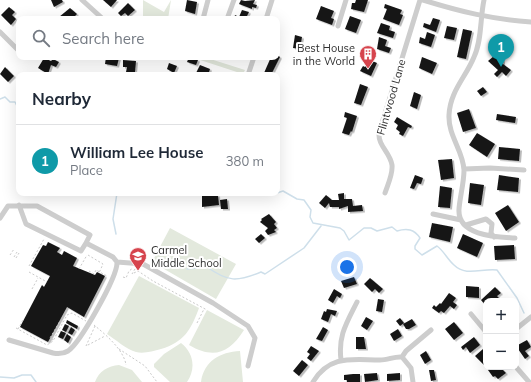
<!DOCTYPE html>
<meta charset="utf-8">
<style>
:root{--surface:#fff;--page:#f6f6f7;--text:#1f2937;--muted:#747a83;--line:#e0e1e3;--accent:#7c3aed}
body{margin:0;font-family:Mulish,sans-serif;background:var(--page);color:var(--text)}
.controls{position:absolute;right:12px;bottom:12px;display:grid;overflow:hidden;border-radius:8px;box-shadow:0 4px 16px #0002}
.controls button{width:36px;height:36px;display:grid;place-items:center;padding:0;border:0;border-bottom:1px solid var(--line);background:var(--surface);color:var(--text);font:20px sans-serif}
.you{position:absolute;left:347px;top:267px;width:14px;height:14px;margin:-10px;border:3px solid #fff;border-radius:50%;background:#1a73e8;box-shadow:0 0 0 6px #1a73e833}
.badge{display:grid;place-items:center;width:26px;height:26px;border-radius:50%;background:var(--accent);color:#fff;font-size:13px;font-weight:700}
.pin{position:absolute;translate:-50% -33px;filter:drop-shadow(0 1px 2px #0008)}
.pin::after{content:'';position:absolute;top:21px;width:14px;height:12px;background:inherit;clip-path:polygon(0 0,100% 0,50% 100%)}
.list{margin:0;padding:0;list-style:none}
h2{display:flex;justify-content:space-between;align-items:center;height:52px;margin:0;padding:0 16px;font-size:17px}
h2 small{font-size:13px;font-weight:400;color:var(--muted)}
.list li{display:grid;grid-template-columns:26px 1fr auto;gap:12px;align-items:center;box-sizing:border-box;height:72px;padding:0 16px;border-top:1px solid var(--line)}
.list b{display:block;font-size:15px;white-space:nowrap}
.list p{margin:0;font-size:13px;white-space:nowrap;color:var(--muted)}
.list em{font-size:13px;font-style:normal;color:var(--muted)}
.icon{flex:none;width:22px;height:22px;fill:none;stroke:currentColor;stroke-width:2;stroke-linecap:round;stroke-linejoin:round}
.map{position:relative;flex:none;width:531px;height:382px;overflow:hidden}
.search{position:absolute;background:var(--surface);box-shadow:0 4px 16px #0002;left:16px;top:16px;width:264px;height:44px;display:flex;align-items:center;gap:10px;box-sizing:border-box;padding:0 14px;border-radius:8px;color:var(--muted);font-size:15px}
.panel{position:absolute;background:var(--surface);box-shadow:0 4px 16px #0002;left:16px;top:72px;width:264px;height:124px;border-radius:8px}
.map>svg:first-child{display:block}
.green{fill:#e3e9dd}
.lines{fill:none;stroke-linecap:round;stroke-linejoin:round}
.stream{stroke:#cedfea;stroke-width:1.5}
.building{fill:#171717;filter:url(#shadow)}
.path{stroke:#cacaca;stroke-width:1;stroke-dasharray:2 2;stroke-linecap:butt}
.minor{stroke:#cdcdcd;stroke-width:5}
.labels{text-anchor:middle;stroke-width:4;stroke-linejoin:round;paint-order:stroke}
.poi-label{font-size:11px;fill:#303030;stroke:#fff;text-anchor:end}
.street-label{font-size:11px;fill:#303030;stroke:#fff}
</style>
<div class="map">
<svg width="531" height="382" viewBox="0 0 531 382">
<defs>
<filter id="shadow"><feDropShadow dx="2" dy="1.5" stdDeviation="0" flood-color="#0004"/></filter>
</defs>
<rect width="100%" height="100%" fill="#fff"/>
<path class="green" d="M143,0L164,12L171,0L168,19H143Z
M191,57H204L245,70L243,74Z
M170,228L236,264L216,299L152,262Z
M139,276L199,308C191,330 184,342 161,349C153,351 144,354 136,352C127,350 115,339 107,334Z
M207,310L244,330C229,354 213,359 189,345Z
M181,343C194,353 196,369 187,382H170L154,367V364L164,354Z
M240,351L243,382H201C204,361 220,352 240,351Z
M119,365L132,370L142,382H95C99,371 108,366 119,365Z"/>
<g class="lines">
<path class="stream" d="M0,99L5,97L10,102H15L19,110
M277,193L283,191L297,199L304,200L311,210L310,217L313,223L340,228L344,231L349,240L364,228H371L377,231L392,227L397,231C407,228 414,229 420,238L415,246V249L422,255L437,246C444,251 447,259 454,265C466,277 482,268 497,270L517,298L524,313
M116,234L113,219L117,193
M187,269L207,267C228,282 237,282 261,272L265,274L304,248L321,226
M0,377L14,378L22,375H31L36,382"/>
</g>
<path class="building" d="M51,0H62L63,2L54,7Z
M103,0H117L111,7Z
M187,0L197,2L195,14L185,11Z
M241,0L245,1L255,0L253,4L257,5L256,8L252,7V9L239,4Z
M356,0H368L364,12L351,9L352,3H355Z
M128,3L135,10L128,16L125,13L121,16L118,13Z
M385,4L402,10L400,14L403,15L399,25L383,19L387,9L384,8Z
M321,6L334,11L331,18L334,19L332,25L316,19Z
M9,7L15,12L12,15L16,19L11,25L1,15Z
M70,8L77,14L72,19L67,17L61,19L59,17Z
M242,10L249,12L247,16L250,17V19H234L235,15L239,17Z
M350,16L361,20L356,33L345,29Z
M433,18L440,20L436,32L423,27L424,23L430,25Z
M381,23L390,26L389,30L395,32L393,38L377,33Z
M447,26L457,28L454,40L444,38Z
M463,29L472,31L466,59L457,57Z
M427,32L435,35L431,47L419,43L420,37L425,39Z
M295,35L302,37L300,49L293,48Z
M379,37L387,40L385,46L391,48L389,53L377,49Z
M277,55L280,57L271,75L264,73L271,57H277Z
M494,56L500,58L503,60V64L511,70L506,76L502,72L497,77L494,74L498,70L488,61Z
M106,57L119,58L117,66L105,64Z
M189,57L198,60L196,65L187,62Z
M422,57L437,63L432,74L419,68Z
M44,58L51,61L53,59L59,62L56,67L51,65L48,74L38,68Z
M123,60L136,61L135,72H126L127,67H123Z
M370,60L377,63L371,76L360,71L363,66L365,67Z
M169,63L177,66L174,73L167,69Z
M200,65L210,69L208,75H195Z
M5,67L14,76L8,82L0,74Z
M360,84L368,87L361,105L354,103Z
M483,87L487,92L481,96L477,91Z
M414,92L421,95L417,109L410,106Z
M469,109L476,128L463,132L457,113Z
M345,112L357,116L352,132L351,131L349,135L342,133L347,118L344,117Z
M497,114L516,117L515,123L496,120Z
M397,117L412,126L411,128L408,127L403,136L399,134L400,132L396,129L398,125L394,122Z
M477,133L495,144L487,157L469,145Z
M499,147L520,149L519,161L498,159Z
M452,159L454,178L441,180L438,160Z
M415,175L423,178L421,184L417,183L414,189L410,188Z
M499,175L519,178L518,192L497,190Z
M470,183L484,185L481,205L468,203Z
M440,186L452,188L450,208L438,207Z
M344,193V199H352L353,206L362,205L363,211L348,212V206L339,209V207H330L329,203L325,208L319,203L326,195L332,200H339L338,194Z
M214,194L215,196L218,195L219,205L202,207V195Z
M227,199L228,209H221L220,200Z
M508,205L519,222L506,231L495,213Z
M269,214L276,222L274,224L277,228L274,230L276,232L268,235L265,231L268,228L260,222L262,220L261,219Z
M432,223L453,227L450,242L429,237Z
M261,234L265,238L259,243L255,239Z
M463,234L483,243L477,257L457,248Z
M48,242L60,248L57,252L62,255L64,251L77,258L73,266L95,275L97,272L105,276L84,317L67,307L48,342L20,327L42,285L44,287L50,276L31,266L43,245L46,246Z
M514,245L515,259L495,260L494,246Z
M354,277L357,284L344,288L341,281Z
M370,278L383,289L379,293L375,289L372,292L364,284Z
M466,286L479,287V298L466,297Z
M495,287L501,293L497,296L500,299L499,301H486L485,305L481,300Z
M334,289L342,294L340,298L337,296L333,303L328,300Z
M449,293L456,298L453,302L457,305L454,309L450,306L444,313L441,311L439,313L432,308L434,305L436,307L440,303L441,304Z
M378,299L384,300L382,312L376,311Z
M327,309L337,311L335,316L331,314L328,322L321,319L324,311L326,312Z
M366,317L373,321L367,330L361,326Z
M400,318L404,323L400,326L396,321Z
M412,319L416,325L409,329H406L403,324Z
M67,320L78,326L77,329L66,323Z
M454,322L463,333L454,340L445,329Z
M65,324L69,326L66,332L62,330Z
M71,327L75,330L72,335L68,333Z
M323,327L328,330L322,341L316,339Z
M398,329L402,336L394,341L390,334Z
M61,331L66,333L63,339L58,337Z
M67,334L71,337L68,343L64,340Z
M356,337H364L366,349H356Z
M474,337L480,345L470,353L466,347L463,350L461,347Z
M527,340L531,347L525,351L529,356L525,359L516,346Z
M311,346L319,351L311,361L307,358L310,354L307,352Z
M483,349L486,353V363L484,365L475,356Z
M426,351L431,360L425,364L420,355Z
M302,360L308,365L299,376L293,371Z
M492,367H500L506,373L498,379L495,376L493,377L488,370Z
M429,370H434L436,380L431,381Z
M377,373L378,380L365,382L364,374Z
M400,373V380L387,381V374Z
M353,374H360V382H347V380H344V375Z"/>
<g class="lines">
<path class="path" d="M10,255L14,249
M88,255L103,264L99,273
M14,257L17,252
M16,258L19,253
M29,266L44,239
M79,269L87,255
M135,269L132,274L138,271L153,281L207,310
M89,271L94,274L96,270L107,276
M29,272L47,282
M123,277L126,278L129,271L133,268
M32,289L38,278
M197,323L204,309
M94,325C105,334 124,350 126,365
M95,326L86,346L105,336
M16,328L47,345L53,341L67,315L72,313L86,321
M18,329L23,320
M53,340L50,338L60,321L63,322
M119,349L145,366L157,382"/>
<path class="minor" d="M82,0L103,19
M423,0C462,12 491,19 531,22
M484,0C480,18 482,40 474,57C466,77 450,91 449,115C448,136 463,150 464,170C464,183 460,196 459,209C457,236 497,237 515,238
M203,19L208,0
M227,19L234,0
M266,19L272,0
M338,26L346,0
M0,32L19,51
M248,75L254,57
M464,169L490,168L524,170
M385,193C388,184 393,174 392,165C390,152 378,146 379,133L420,0
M19,205L26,224L81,251L86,243
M433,214L461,220
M0,218L8,206H37L90,235L86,243L113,257L117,262C118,276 80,343 68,351C63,354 58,354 53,353L9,340
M466,225L486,219L492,224L491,233L494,237
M117,262L143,264L213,303L248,326L255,338L248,366
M471,314L486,332
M516,329L531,317
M402,357L406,351L431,330
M402,357L411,368L413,382
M341,360C338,336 346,324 357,302
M516,367L529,382
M313,382C330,354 353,360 380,360C388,360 395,356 402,357"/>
</g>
<defs>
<g id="building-pin" transform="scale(0.9)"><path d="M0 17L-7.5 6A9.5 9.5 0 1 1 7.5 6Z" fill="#d6444d" stroke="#fff"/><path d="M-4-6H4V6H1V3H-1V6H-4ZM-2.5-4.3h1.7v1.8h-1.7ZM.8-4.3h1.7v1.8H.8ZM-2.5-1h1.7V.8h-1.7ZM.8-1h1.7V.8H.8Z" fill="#fff"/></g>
<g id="school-pin" transform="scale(0.9)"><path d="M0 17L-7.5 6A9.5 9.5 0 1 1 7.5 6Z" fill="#d6444d" stroke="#fff"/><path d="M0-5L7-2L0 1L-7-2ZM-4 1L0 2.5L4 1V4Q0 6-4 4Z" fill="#fff"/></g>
</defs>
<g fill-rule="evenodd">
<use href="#building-pin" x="368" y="54"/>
<use href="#school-pin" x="138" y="256"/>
</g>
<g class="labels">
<g class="poi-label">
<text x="355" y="52">Best House<tspan x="355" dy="13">in the World</tspan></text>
<text x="151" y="254" text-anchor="start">Carmel<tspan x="151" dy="13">Middle School</tspan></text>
</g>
<g class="street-label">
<text transform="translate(391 97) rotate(-74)" y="4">Flintwood Lane</text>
</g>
</g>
</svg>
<div class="controls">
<button>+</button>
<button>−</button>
</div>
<div class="you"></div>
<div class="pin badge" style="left:501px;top:67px;background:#0f9aa8">1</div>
<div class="search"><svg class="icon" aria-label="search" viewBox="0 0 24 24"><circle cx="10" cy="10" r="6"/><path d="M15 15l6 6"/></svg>Search here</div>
<section class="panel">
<h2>Nearby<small></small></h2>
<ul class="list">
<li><span class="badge" style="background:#0f9aa8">1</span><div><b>William Lee House</b><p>Place</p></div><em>380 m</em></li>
</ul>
</section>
</div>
